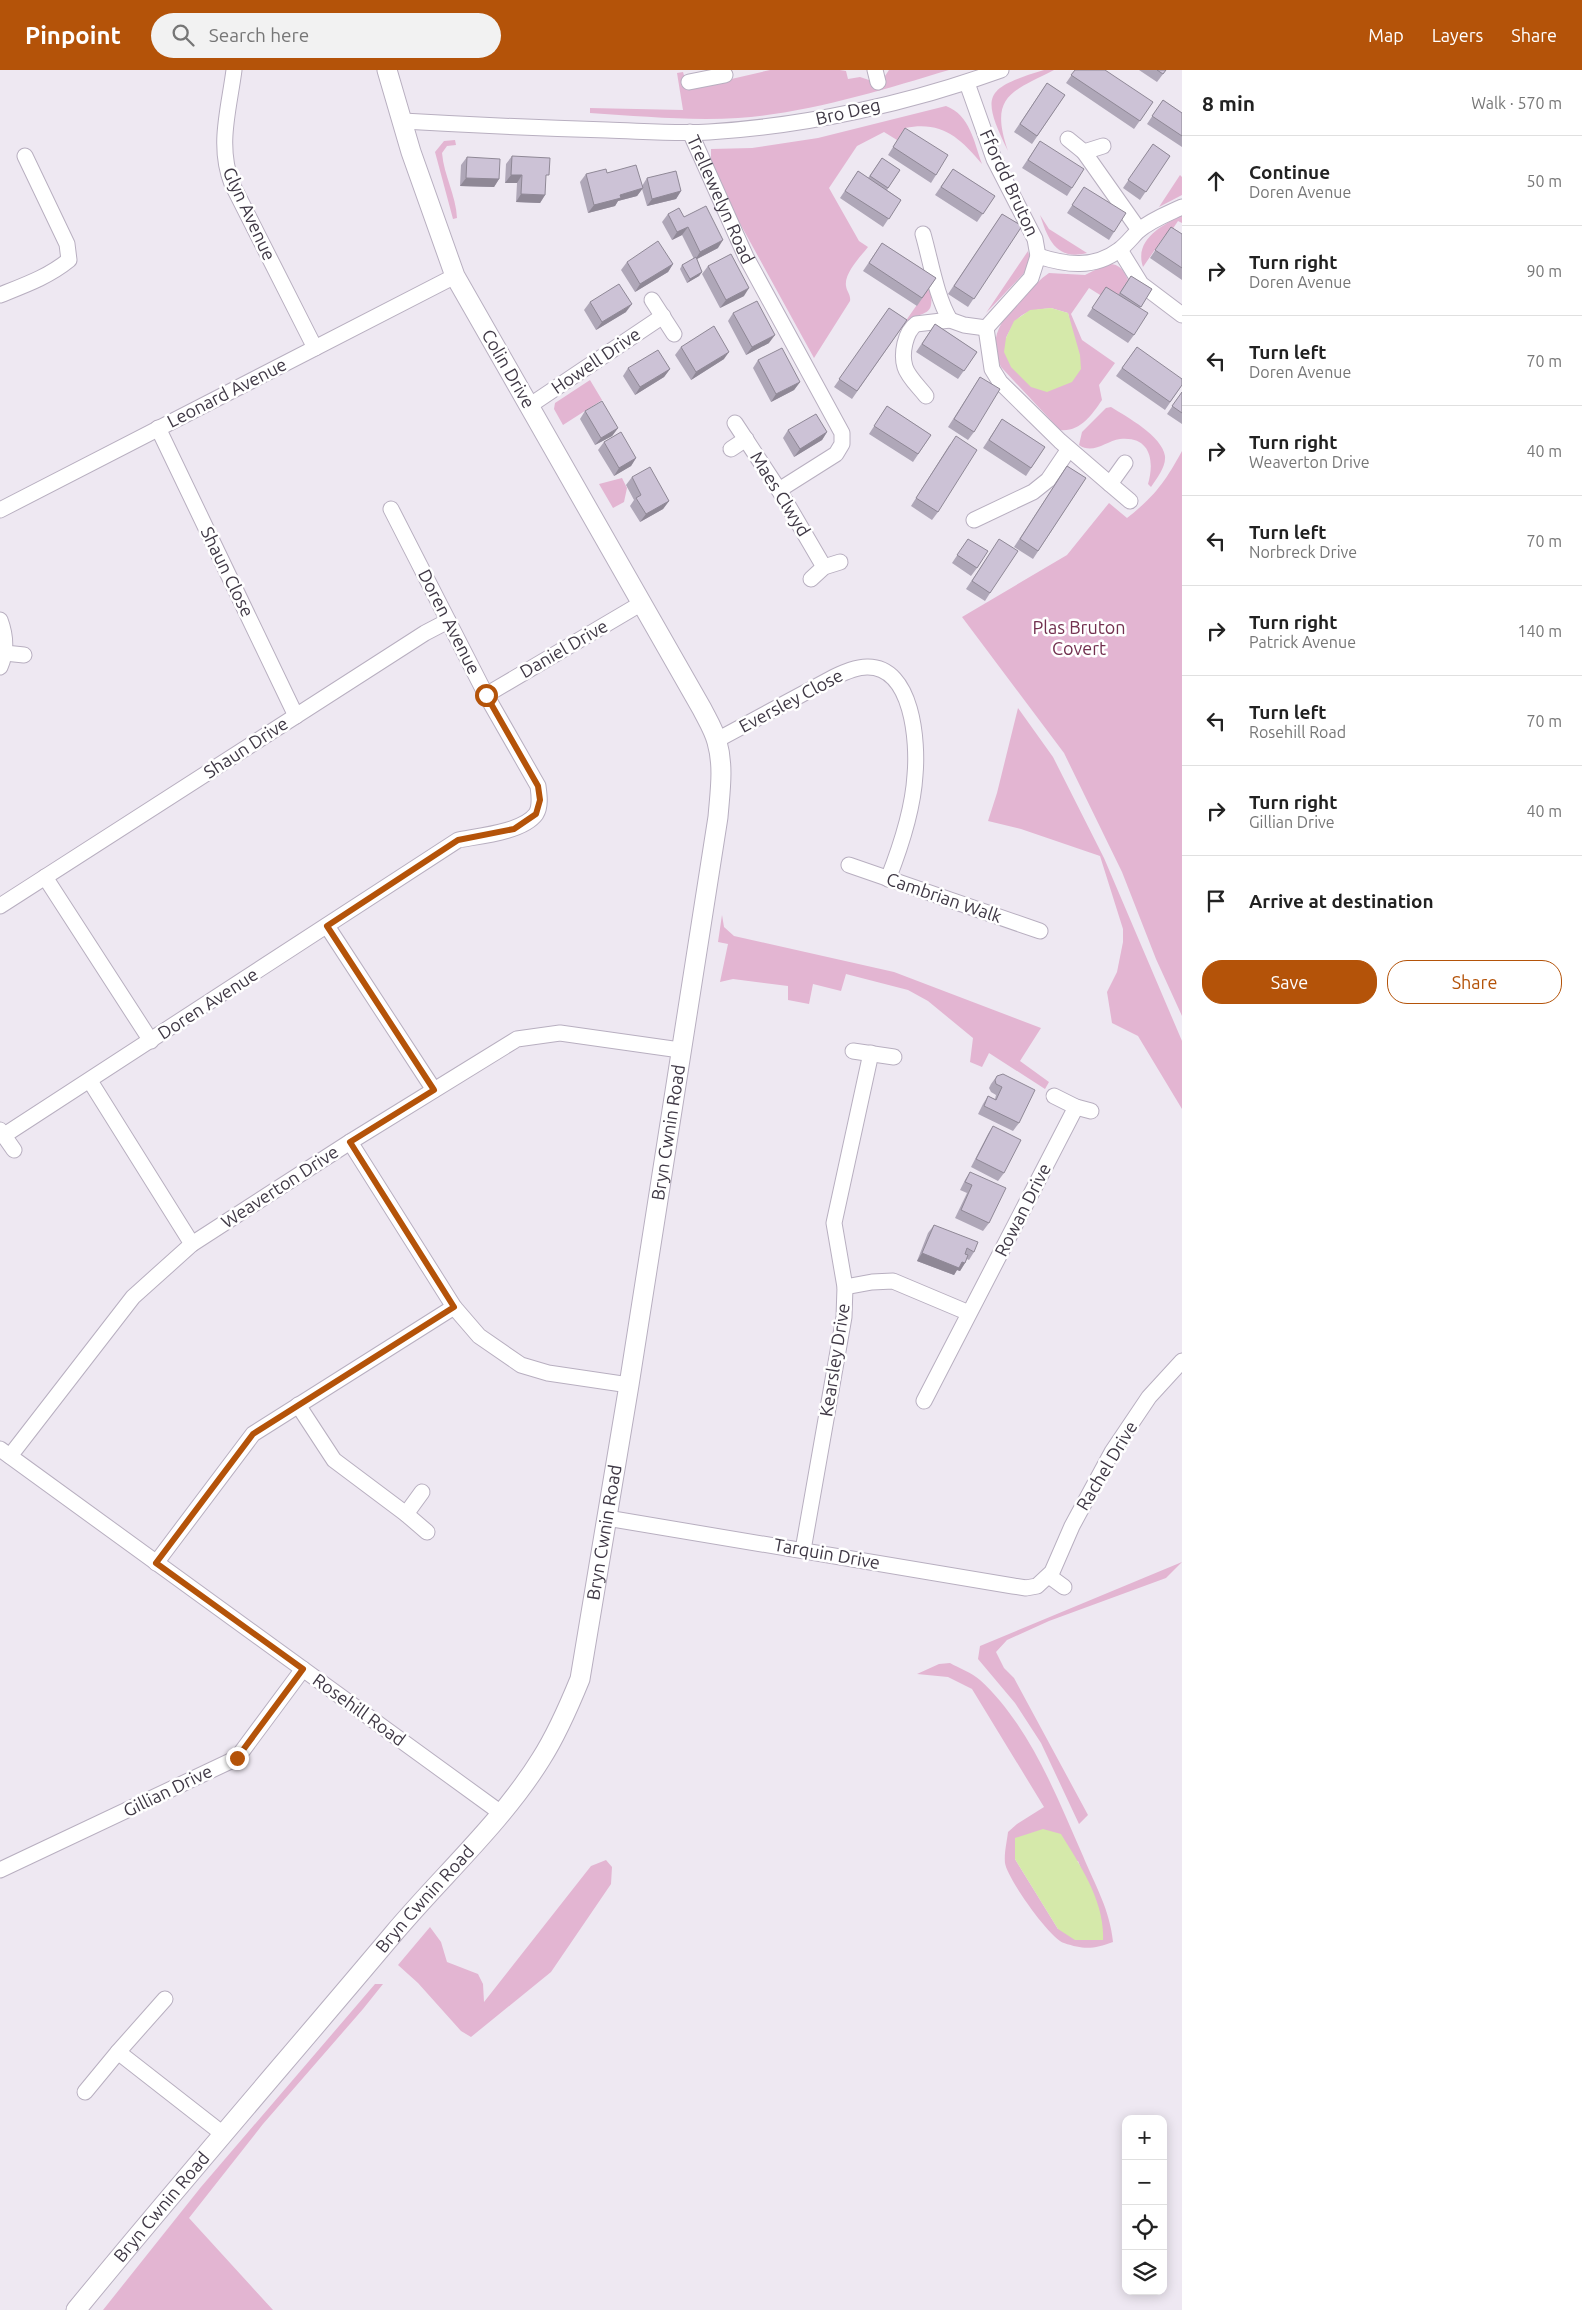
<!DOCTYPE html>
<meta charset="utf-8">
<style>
:root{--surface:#fff;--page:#f2f2f2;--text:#222;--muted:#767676;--line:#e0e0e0;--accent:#b45309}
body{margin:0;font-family:Ubuntu,sans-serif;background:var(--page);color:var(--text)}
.controls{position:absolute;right:15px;bottom:15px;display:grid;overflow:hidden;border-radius:10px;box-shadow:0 2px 12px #0003}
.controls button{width:45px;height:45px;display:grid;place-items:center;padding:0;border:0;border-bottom:1px solid var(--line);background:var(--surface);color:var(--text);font:25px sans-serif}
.stop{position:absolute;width:15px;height:15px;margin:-11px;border:4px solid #b45309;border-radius:50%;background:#fff}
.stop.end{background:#b45309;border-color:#fff;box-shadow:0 1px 5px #0008}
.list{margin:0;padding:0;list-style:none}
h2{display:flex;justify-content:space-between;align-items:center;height:65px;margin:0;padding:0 20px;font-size:21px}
h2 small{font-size:16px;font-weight:400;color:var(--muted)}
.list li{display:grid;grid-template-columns:32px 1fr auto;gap:15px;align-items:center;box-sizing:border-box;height:90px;padding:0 20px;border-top:1px solid var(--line)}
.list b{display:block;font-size:19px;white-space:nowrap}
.list p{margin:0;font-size:16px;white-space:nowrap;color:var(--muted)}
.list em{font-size:16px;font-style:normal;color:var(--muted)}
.actions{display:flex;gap:10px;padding:15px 20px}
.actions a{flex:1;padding:11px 0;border:1px solid var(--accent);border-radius:20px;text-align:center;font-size:18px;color:var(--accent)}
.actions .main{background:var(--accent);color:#fff}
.icon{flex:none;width:28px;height:28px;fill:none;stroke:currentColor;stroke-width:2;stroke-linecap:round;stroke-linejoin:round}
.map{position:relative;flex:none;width:1182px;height:2240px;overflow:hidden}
header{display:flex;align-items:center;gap:30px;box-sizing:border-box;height:70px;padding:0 25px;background:var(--accent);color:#fff}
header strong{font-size:24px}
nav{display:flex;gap:28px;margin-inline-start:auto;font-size:18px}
.search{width:350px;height:45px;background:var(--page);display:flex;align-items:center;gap:12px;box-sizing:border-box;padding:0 18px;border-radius:28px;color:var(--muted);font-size:19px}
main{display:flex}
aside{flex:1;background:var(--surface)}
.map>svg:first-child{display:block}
.green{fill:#e3b5d2;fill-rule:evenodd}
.water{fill:#d5e9aa}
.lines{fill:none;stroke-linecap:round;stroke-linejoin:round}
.minor-casing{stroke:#b8afc0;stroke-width:17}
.tertiary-casing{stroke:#b8afc0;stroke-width:21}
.minor{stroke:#fff;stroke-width:15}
.tertiary{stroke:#fff;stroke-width:19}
.wall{fill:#afa7b8}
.shaded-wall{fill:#8f8896}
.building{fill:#ccc2d6;stroke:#8f8896}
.route{stroke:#b45309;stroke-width:6}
.labels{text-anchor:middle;stroke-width:5;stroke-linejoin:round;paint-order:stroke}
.street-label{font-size:18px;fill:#3f3845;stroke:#fff}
.park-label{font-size:18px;fill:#72304f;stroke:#fff}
</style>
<header>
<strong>Pinpoint</strong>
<div class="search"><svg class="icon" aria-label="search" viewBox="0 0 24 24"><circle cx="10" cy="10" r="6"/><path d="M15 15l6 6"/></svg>Search here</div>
<nav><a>Map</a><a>Layers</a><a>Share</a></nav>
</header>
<main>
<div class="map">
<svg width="1182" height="2240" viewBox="0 0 1182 2240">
<rect width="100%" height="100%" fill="#eee8f2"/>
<path class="green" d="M770,0H840L846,1L848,9L860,7L884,15L885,6L889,0H949C882,20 809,43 738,48C689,51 639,46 590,43V38L683,40L677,3L683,2L688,19Z
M1044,0H1054C1011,22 989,26 1008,81C980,24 985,18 1044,0Z
M946,36C970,45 974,72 982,94C959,67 942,51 905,58L897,70L884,62L857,76L829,118L859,171L868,177C861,186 844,203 846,216C847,222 851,225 850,231L814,288L737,148L711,91V79L752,78L818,68Z
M455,70L456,75L447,76L442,83C444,106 456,125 457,148L453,149L435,82L444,71Z
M1180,105L1182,107V125L1159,137Z
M1040,145L1049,159L1087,183C1056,191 1048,169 1040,145Z
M1182,145V153L1178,151L1168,166L1165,165L1143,197C1134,170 1161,156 1182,145Z
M1028,181L1030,188L1028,199L986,243Z
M1107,194C1118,193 1124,199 1128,210L1113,233L1089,218L1071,244L1082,270L1115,293L1099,315L1102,330C1091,346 1080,362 1060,360L1001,297C985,267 1005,244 1026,224C1033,217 1040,209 1049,203L1085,205ZM1051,238L1068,243L1075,275L1006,268C1018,243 1024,241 1051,238Z
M930,216C935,248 927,239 905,252Z
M590,310L602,330L563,355L554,339L555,333Z
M1111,337C1127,347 1162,366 1165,386C1166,397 1157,408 1151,417L1148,414C1155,390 1150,366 1120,369C1106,371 1093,385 1079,375L1082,362L1106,338Z
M1182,381V946L1156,889L1122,802L1064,683L962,547L1067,485L1109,433L1127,448C1155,426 1165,412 1182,381Z
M622,408L627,418L624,432L613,438L599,414Z
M1018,638L1053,687L1104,788L1182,971V1039L1138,966L1112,953L1107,922L1117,902L1123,872V859L1100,786L1021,759L988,751L997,723Z
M722,845L724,857L734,866L894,902L1041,958L1020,991L1049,1012L1045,1019L989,983L982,997L970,992L973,968L928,931L908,920L846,904L841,921L813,914L809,934L788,930V916L733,909L720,912L728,874L718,872Z
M1182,1492L1166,1508L1049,1551L1007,1570L996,1582L1004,1598L1014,1608L1088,1745L1079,1754L1041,1673L1015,1633L978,1589L980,1576Z
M950,1593C959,1598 972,1603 980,1610C1030,1656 1056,1725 1083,1786C1095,1815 1110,1840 1113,1872C1094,1879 1084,1880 1064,1873C1050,1869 1007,1808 1005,1793C1004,1783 1007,1771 1008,1762L1017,1754L1044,1737L972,1619L948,1607L917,1604L939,1594ZM1015,1789L1078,1791L1084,1807L1058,1859Z
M606,1790L612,1797L611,1814L551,1902L471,1967L461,1961L418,1913L398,1895L430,1857L441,1872L447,1892L478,1904L483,1914L484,1932L591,1796Z
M375,1914H383L363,1939L263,2054L189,2148L273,2240H103L201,2117Z"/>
<path class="water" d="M1051,238L1068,243L1080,285L1081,299L1072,312L1047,322L1031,317L1011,297L1004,282L1006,268L1014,251L1030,240Z
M1043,1759L1061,1764C1080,1795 1105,1832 1103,1870H1075L1058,1859L1015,1789V1768Z"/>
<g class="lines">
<g class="minor-casing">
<g id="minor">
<path d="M234,0C229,39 217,76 232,114L315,278"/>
<path d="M875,0L878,12"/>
<path d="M689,12L725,5"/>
<path d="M967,13L994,89L1035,169L1038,186"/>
<path d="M403,51C471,55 539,58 607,60C641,61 675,64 709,62C806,56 911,33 1001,0"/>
<path id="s1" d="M690,62L746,187L842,363V374L836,384L779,420"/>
<path d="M1068,69L1084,82L1103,76"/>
<path d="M1084,82L1139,160"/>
<path d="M923,164C931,192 936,226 950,250"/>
<path d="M1120,180L1141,214L1182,245"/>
<path d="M0,225C25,215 48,207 69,190L67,174L25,86"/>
<path d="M652,230L674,264"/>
<path d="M986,258L1031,208L1038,186C1066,195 1094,199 1119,180C1126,175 1132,167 1138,161C1151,150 1167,144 1182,137"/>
<path d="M986,258L992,299L1000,312L1060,371L1110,414L1125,393"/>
<path d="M926,326C920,318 908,307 905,297C901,284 905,262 916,254L950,250L964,255L986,258"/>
<path d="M529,336L663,246"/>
<path d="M735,353L779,420L824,497"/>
<path d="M158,358L296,646"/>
<path d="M731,379L746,369"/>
<path d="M1110,414L1130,431"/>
<path d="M0,440L455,206"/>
<path d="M974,450L1033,422L1048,410L1069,379"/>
<path d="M811,509L824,497L840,492"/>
<path d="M0,550C6,566 7,581 0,597"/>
<path d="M5,583L24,585"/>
<path d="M486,625L642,533"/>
<path d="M717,670L834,607C845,602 856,597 867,597C913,596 918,673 915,705C913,740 901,776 888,809"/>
<path d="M849,795L1040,861"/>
<path d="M45,807L151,971"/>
<path d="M0,836L425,563L448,551"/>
<path d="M327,856L434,1020"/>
<path d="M853,981L894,987"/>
<path d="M90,1011L192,1174"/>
<path d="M1054,1026L1076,1037L1091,1041"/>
<path d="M0,1060L14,1080"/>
<path d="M3,1066L458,770C479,766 523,762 536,744C541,736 539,724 538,716L486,625L391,439"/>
<path d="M350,1072L454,1237L479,1266L521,1295L548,1303L629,1315"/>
<path d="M845,1217L872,1212L893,1211L969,1243"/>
<path d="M924,1331L1076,1037"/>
<path d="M298,1335L334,1390L406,1444L427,1462"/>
<path d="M0,1379L501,1743"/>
<path d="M10,1386L133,1227L192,1174L350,1072L517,969L560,963L680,980"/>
<path d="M406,1444L422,1422"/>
<path d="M607,1448L1013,1516L1026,1518L1037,1516L1052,1502L1072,1456L1112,1382L1149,1327L1182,1291"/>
<path d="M803,1480L844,1247L845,1217L834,1153L871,983"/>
<path d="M156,1493L253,1364L454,1237"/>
<path d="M1049,1506L1064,1517"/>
<path d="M0,1800L237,1688L303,1599"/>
<path d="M165,1929L118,1982L223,2064"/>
<path d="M85,2022L118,1982"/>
</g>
</g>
<g class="tertiary-casing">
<g id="tertiary">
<path id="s2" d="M76,2240C180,2113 288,1989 394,1863C442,1806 502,1752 541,1689C557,1664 569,1636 580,1609L629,1315L718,747C720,722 724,696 717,672C714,660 707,649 702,639L455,206L411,82L387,0"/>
</g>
</g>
<use href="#minor" class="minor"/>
<use href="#tertiary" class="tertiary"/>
</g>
<path class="wall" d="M1075,0L1153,32L1134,59L1066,13Z
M1139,0H1166L1157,12Z
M1047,13L1065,25L1032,74L1014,62Z
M1163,30L1182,43V77L1147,54Z
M905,58L936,105L931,113L888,85Z
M1040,71L1072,118L1067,126L1022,98Z
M1153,74L1170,86L1140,130L1123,118Z
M512,86L545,125L540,133L516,132L517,113H505L506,94Z
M467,87L499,109L494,117L460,116L461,95Z
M882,88L900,100L887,120L901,130L883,157L840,128L858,101L868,108Z
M953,99L995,126L977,152L935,125Z
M586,104L642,116L647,108L681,121L676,129L647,136L642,119L637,126L618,131L615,136L588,143L580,112Z
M1084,117L1114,162L1109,170L1067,143Z
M668,144L684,147L718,178L697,189L702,202L699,206L687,213L680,199L682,195L694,189L682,165L672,170L662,152Z
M1002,144L1022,156L968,237L948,224Z
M1171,157L1182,164V210L1150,188Z
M882,173L936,208L917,236L863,201Z
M627,192L673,194L668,202L635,222L621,200Z
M708,196L744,226L720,238L702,204Z
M1131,206L1152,219L1140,238L1134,265L1128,273L1087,246L1106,217L1118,225Z
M590,232L626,242L596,260L584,240Z
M889,238L907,250L852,329L834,317Z
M733,243L769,273L746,285L728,251Z
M935,254L977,282L958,309L916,282Z
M681,277L724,289L691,310L675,285Z
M1137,277L1182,315L1165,340L1116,306Z
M758,290L800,312L794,320L771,332L753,298Z
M628,298L670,299L664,307L635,325L623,306Z
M980,307L974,362L968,370L948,357Z
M1182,322V354L1167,344Z
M887,336L931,365L913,392L869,364Z
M585,341L618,358L612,366L595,375L580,349Z
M1002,349L1045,377L1026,406L983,378Z
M788,360L827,362L822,370L794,387L783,368Z
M604,372L636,388L631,396L614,406L598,380Z
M950,374L938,442L932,450L911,436Z
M1067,396L1086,408L1033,489L1014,477Z
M632,407L669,431L663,439L640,452L630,436L634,430L626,415Z
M968,469L977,498L971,506L952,493Z
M994,477L990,523L985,531L966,519Z
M997,1006L1019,1053L1013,1061L978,1044L983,1034L988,1026L995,1029L996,1025L991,1022L989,1018L991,1014Z
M993,1056L1004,1103L998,1111L971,1097L988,1064Z
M970,1102L989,1153L983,1161L955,1148L967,1123L960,1120L965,1110Z
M934,1155L974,1182L969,1190L967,1189L965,1193L960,1201L957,1200L954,1205L917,1191L928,1163Z"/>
<path class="shaded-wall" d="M511,105H522L517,113H505Z
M466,108L499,109L494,117L460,116Z
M643,118L637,126L618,131L615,136L588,143L594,135L620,125Z
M681,121L676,129L647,136L652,129Z
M521,124L545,125L540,133L516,132Z
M688,157L682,165L672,170L677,162Z
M723,170L718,178L695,190L700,182Z
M673,194L668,202L635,222L640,214Z
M702,202L699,206L687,213L690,209Z
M749,218L744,226L720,238L726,230Z
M632,234L626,242L596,260L602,252Z
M775,265L769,273L746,285L752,277Z
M729,282L724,289L691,310L696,302Z
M670,299L664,307L635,325L640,317Z
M800,312L794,320L771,332L776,324Z
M618,358L612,366L595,375L601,368Z
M827,362L822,370L794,387L800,379Z
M636,388L631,396L614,406L619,398Z
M669,431L663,439L640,452L646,444Z
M922,1183L962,1192L965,1193L960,1201L957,1200L954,1205L917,1191Z"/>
<path class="building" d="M1075,0H1105L1153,32L1140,51L1071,5Z
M1157,0H1166L1163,4Z
M1047,13L1065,25L1037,66L1020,54Z
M1163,30L1182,43V66L1152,46Z
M905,58L948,85L936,105L893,77Z
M1040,71L1084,99L1072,118L1028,90Z
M1153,74L1170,86L1146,122L1128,110Z
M512,86L550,88L549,105H546L545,125L521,124L522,105H511Z
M467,87L500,89L499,109L466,108Z
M882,88L900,100L888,118L870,106Z
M636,95L643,118L620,125L621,128L594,135L586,104L606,99L607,103Z
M953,99L995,126L983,144L941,117Z
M676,101L681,121L652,129L647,108Z
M858,101L901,130L889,149L845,121Z
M1084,117L1126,143L1114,162L1072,135Z
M706,136L723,170L700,182L688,157L677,162L668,144L679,138L684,147Z
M1002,144L1022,156L974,229L954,216Z
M1171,157L1182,164V198L1155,180Z
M658,171L673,194L640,214L627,192Z
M882,173L936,208L922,228L869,193Z
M731,184L749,218L726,230L708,196Z
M696,187L702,202L690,209L682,195Z
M1131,206L1152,219L1141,237L1120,223Z
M619,214L632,234L602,252L590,232Z
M1106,217L1148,243L1134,265L1092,238Z
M757,231L775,265L752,277L733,243Z
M889,238L907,250L857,321L839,309Z
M935,254L977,282L964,301L922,274Z
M714,256L729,282L696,302L681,277Z
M1137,277L1182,309V315L1170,332L1122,298Z
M782,278L800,312L776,324L758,290Z
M658,280L670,299L640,317L628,298Z
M980,307L1000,319L974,362L954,349Z
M1182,322V343L1172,336Z
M602,331L618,358L601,368L585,341Z
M887,336L931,365L918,384L874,356Z
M816,344L827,362L800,379L788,360Z
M1002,349L1045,377L1031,398L989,370Z
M621,362L636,388L619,398L604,372Z
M956,366L977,380L938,442L916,428Z
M1067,396L1086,408L1038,481L1020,469Z
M650,397L669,431L646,444L636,428L641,425L632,407Z
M968,469L988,481L977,498L957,485Z
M999,469L1018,481L990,523L972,511Z
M1003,1004L1035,1020L1019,1053L984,1036L988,1026L996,1030L1002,1017L996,1014L995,1010L997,1006Z
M993,1056L1021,1070L1004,1103L976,1089Z
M970,1102L1006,1118L989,1153L961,1140L972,1115L965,1112Z
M934,1155L978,1172L974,1182L967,1178L965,1184L968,1185L965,1193L962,1192L959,1198L922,1183Z"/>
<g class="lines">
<path class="route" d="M237,1688L303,1599L156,1493L253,1364L454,1237L350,1072L434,1020L327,856L458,770L514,759L536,744L540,730L538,716L486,625"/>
</g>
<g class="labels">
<g class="street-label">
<text transform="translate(848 42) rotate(-13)" y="6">Bro Deg</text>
<text transform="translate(1009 113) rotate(65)" y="6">Ffordd Bruton</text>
<text dy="6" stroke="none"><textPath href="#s1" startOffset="74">Trellewelyn Road</textPath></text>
<text transform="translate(249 144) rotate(65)" y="6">Glyn Avenue</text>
<text transform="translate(596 291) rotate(-34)" y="6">Howell Drive</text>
<text transform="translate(508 299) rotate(60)" y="6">Colin Drive</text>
<text transform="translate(227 323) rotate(-27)" y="6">Leonard Avenue</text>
<text transform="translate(780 424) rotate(58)" y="6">Maes Clwyd</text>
<text transform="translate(227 502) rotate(64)" y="6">Shaun Close</text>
<text transform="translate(449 552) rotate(63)" y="6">Doren Avenue</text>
<text transform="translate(564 579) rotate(-30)" y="6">Daniel Drive</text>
<text transform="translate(791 631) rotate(-28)" y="6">Eversley Close</text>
<text transform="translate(246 678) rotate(-33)" y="6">Shaun Drive</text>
<text transform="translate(944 828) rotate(19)" y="6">Cambrian Walk</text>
<text transform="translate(208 934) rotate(-33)" y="6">Doren Avenue</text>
<text dy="6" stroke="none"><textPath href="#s2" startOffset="1364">Bryn Cwnin Road</textPath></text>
<text transform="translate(280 1117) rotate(-33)" y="6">Weaverton Drive</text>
<text transform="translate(1023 1140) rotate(-63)" y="6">Rowan Drive</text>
<text transform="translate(835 1290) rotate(-81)" y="6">Kearsley Drive</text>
<text transform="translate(1107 1396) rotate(-59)" y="6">Rachel Drive</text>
<text dy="6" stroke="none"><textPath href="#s2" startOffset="959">Bryn Cwnin Road</textPath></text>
<text transform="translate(827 1484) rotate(10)" y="6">Tarquin Drive</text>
<text transform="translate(359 1640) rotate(36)" y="6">Rosehill Road</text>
<text transform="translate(168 1721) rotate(-26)" y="6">Gillian Drive</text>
<text dy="6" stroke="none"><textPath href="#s2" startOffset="539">Bryn Cwnin Road</textPath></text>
<text dy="6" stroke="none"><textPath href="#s2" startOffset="134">Bryn Cwnin Road</textPath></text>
</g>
<g class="park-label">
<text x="1079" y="564">Plas Bruton<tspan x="1079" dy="21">Covert</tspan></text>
</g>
</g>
</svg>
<div class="controls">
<button>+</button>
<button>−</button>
<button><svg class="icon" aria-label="locate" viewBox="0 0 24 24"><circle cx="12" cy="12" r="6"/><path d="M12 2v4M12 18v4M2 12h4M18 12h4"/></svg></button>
<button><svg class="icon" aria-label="layers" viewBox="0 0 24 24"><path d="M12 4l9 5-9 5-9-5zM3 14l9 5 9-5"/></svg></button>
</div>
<div class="stop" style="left:486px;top:625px"></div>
<div class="stop end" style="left:237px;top:1688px"></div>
</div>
<aside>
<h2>8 min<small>Walk · 570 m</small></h2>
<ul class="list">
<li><svg class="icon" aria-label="ahead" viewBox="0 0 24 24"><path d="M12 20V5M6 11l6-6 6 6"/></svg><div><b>Continue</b><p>Doren Avenue</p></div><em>50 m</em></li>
<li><svg class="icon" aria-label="right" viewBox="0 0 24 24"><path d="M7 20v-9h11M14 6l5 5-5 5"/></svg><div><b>Turn right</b><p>Doren Avenue</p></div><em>90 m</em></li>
<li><svg class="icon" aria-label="left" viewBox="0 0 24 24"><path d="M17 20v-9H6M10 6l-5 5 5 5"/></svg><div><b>Turn left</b><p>Doren Avenue</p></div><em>70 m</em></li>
<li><svg class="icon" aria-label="right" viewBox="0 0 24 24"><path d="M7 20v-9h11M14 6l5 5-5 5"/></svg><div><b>Turn right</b><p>Weaverton Drive</p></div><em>40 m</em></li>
<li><svg class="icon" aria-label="left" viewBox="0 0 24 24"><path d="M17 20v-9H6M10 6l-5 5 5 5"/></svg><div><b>Turn left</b><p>Norbreck Drive</p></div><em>70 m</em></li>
<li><svg class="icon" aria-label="right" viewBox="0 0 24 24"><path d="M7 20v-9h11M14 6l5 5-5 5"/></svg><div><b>Turn right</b><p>Patrick Avenue</p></div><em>140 m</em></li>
<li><svg class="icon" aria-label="left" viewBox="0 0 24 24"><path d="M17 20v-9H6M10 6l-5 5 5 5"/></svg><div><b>Turn left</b><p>Rosehill Road</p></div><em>70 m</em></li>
<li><svg class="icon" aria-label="right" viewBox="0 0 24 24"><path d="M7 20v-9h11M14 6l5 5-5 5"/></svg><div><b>Turn right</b><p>Gillian Drive</p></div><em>40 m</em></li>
<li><svg class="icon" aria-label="arrive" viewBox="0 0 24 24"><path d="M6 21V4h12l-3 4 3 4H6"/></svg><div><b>Arrive at destination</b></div></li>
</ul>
<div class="actions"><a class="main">Save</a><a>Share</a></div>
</aside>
</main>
